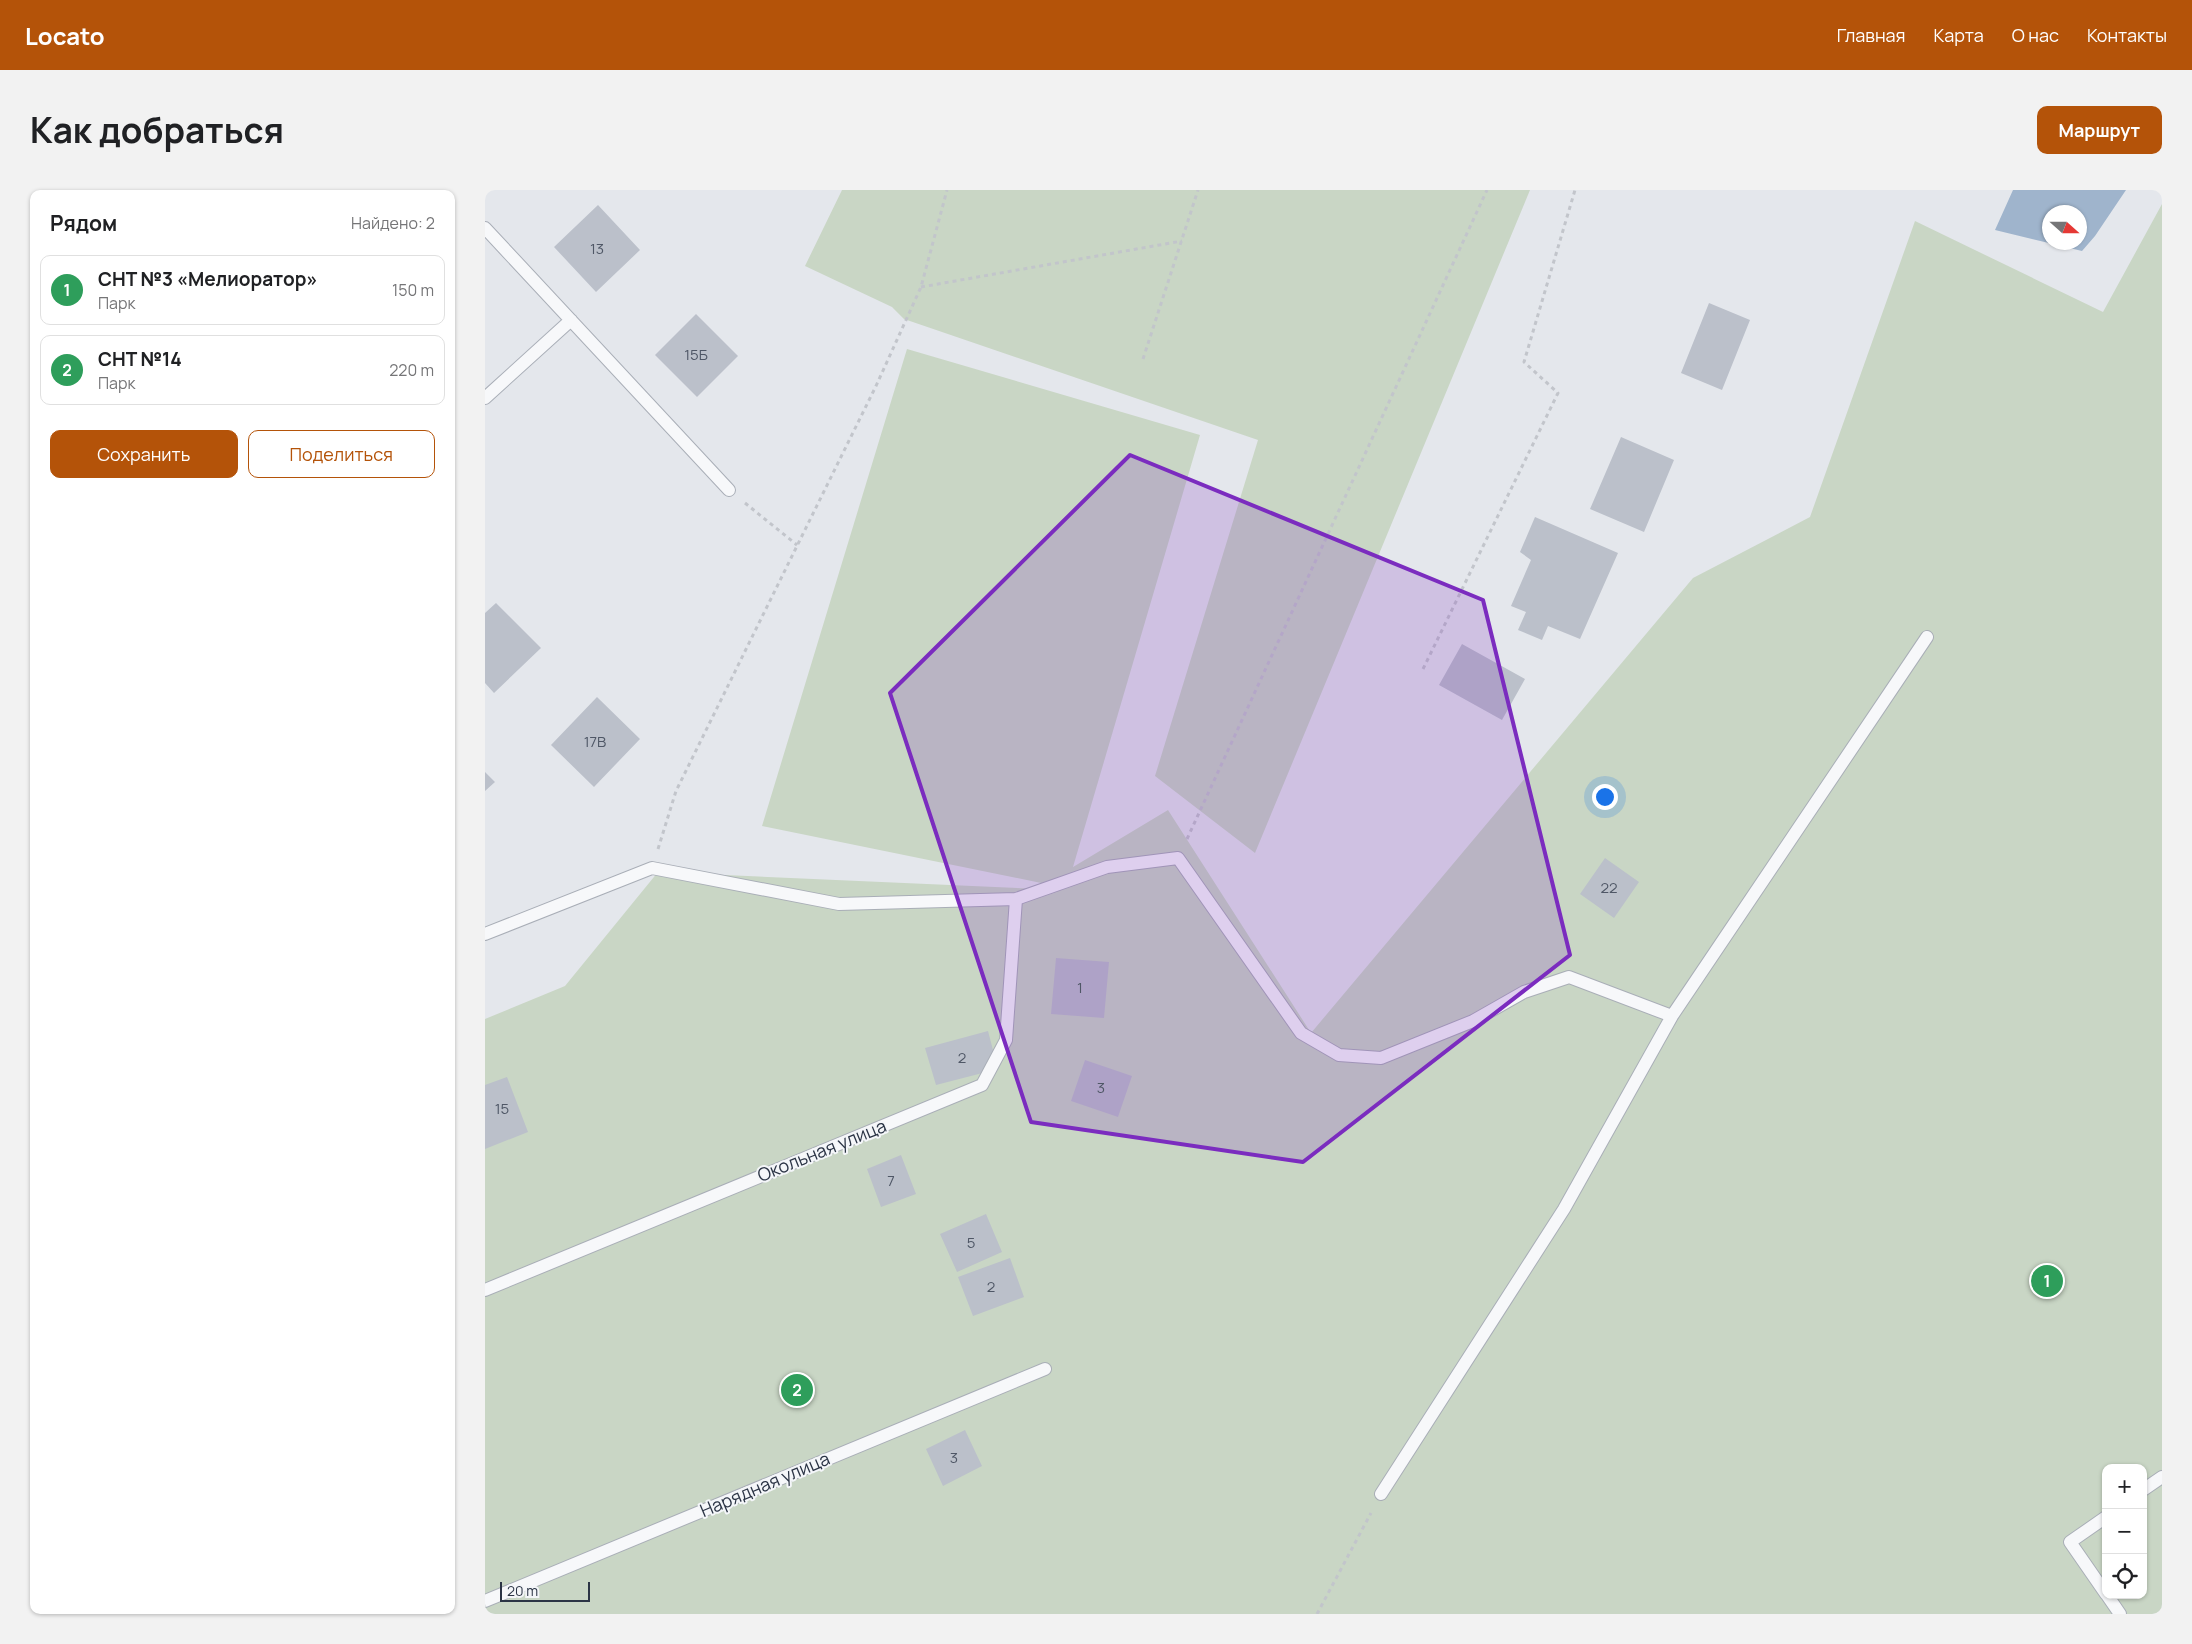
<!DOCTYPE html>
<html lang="ru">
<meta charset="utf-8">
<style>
:root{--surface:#fff;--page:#f2f2f2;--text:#202124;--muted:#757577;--line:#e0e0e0;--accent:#b45309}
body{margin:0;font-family:Manrope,sans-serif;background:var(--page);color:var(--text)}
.controls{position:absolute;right:15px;bottom:15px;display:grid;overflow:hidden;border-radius:10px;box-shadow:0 1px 4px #0004}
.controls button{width:45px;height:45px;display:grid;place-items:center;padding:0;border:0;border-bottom:1px solid var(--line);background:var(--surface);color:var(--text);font:25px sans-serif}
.compass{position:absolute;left:1557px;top:15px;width:45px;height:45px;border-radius:50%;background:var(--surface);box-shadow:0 1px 4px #0004;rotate:111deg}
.scale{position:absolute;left:15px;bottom:12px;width:90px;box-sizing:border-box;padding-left:5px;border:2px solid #2b3445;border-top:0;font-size:14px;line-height:18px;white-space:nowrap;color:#2b3445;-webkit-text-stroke:4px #f4f6f9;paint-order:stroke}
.you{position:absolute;left:1119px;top:606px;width:18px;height:18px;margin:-12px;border:4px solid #fff;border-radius:50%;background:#1a73e8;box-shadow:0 0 0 8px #1a73e833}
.badge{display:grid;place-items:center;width:32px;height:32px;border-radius:50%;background:var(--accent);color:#fff;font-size:16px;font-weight:700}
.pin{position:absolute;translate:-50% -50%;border:2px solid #fff;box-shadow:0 1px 5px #0006}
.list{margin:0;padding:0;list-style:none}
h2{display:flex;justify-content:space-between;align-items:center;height:65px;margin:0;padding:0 20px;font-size:21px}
h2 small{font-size:16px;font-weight:400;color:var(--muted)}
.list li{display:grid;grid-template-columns:32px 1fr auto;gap:15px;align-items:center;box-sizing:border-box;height:70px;margin:0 10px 10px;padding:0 10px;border:1px solid var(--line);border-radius:10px}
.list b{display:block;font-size:19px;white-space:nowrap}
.list p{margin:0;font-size:16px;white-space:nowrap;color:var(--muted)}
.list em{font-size:16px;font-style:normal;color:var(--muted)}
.actions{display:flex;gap:10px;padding:15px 20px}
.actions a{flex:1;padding:11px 0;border:1px solid var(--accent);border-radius:10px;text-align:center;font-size:18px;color:var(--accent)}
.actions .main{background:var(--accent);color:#fff}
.icon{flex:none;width:28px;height:28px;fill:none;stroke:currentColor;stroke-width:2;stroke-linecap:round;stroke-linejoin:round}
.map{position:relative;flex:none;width:1677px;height:1424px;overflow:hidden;border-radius:10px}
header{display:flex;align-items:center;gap:30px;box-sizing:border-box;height:70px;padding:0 25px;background:var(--accent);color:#fff}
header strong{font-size:24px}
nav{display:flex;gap:28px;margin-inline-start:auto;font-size:18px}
.intro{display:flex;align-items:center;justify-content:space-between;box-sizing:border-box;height:120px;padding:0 30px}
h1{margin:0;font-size:35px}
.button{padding:12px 22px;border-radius:10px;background:var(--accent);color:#fff;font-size:18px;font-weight:700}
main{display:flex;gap:30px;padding:0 30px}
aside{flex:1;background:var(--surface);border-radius:10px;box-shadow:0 1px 4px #0004}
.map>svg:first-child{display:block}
.green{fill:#c9d6c5;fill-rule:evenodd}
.water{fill:#9fb4cc;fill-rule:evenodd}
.building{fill:#bbc0ca}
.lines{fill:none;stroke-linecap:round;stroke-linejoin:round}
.service-casing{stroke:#a9aeb7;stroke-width:14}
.path{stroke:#c2c5cb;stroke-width:3;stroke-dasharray:4 4;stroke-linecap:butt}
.service{stroke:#f7f8fa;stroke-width:12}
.marked{fill:#7b2cbf;fill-opacity:0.2;stroke:#7b2cbf;stroke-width:4;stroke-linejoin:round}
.labels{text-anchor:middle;stroke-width:4;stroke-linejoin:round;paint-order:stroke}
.number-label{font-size:15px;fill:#4f5766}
.street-label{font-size:18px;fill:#2b3445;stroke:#f4f6f9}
</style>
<header>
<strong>Locato</strong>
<nav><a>Главная</a><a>Карта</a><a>О нас</a><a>Контакты</a></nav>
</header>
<div class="intro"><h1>Как добраться</h1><a class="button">Маршрут</a></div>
<main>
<aside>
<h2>Рядом<small>Найдено: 2</small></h2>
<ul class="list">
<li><span class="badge" style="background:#2e9e5b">1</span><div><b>СНТ №3 «Мелиоратор»</b><p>Парк</p></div><em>150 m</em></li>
<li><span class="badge" style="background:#2e9e5b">2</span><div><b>СНТ №14</b><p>Парк</p></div><em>220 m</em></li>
</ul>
<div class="actions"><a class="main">Сохранить</a><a>Поделиться</a></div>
</aside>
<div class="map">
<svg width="1677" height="1424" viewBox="0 0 1677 1424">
<rect width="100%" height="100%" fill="#e4e7ec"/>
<path class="green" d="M357,0H1045L770,663L670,586L773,250L419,129L407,117L320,76Z
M1677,14V1424H0V829L80,796L173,682L554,699L561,694L277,636L422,159L715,245L588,677L683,620L826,843L1208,388L1325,327L1430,31L1618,122ZM1621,1278H1658V1405H1621Z"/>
<path class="water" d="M1528,0H1641L1610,46L1597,61L1510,40ZM1564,22H1594V52H1564Z"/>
<path class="building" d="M113,15L155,60L111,102L69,57Z
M1224,113L1265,130L1237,200L1196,183Z
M211,124L253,166L212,207L170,165Z
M1136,247L1189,270L1159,342L1105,319Z
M1050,327L1133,363L1095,449L1063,436L1057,450L1033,440L1041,422L1026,416L1046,370L1035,362Z
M11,413L56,458L9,503L0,493V423Z
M977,454L1040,489L1017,530L954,495Z
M112,507L155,549L109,597L66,555Z
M0,582L10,592L0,601Z
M1120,668L1154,692L1129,728L1095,704Z
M571,768L624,772L619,828L566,824Z
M503,841L513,879L451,895L440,858Z
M600,870L647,886L633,927L586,911Z
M22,887L43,942L0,959V895Z
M416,965L431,1004L396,1017L382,979Z
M501,1024L517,1062L472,1082L455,1044Z
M525,1068L539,1107L488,1126L473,1087Z
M480,1240L497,1276L458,1296L441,1259Z"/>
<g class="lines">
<g class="service-casing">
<path id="service" d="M0,38L244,300
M0,208L86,130
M0,744L167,678L354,714L531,709L622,677L693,668L816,843L854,865L896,868L988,831L1039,802L1084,787L1187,826
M0,1100L497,895L521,850L531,709
M1658,1300L1677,1287
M896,1304L1079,1019L1187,826L1442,447
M1621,1327L1585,1352L1621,1404
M1622,1405L1635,1424
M0,1411L560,1179"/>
</g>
<path class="path" d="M436,97L697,51
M658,169L713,0
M260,313L312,355
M938,479L1073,203L1039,172L1090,0
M702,649L1002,0
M173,659L191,601L391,196L436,97L462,0
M832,1424L886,1323"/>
<use href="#service" class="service"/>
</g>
<path class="marked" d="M645,265L998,410L1085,765L818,972L546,932L405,503Z"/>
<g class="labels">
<g class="number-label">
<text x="112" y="64">13</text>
<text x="211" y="170">15Б</text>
<text x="110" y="557">17В</text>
<text x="1124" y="703">22</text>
<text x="595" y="803">1</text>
<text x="477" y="873">2</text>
<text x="616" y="903">3</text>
<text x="17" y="924">15</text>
<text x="406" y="996">7</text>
<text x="486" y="1058">5</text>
<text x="506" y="1102">2</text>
<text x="469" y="1273">3</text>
</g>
<g class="street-label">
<text transform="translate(337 961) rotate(-22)" y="6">Окольная улица</text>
<text transform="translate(280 1295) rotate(-23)" y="6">Нарядная улица</text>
</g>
</g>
</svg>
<div class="controls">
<button>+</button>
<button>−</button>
<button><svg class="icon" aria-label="locate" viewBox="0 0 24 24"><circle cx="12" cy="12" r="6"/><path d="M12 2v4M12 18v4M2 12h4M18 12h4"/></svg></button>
</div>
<svg class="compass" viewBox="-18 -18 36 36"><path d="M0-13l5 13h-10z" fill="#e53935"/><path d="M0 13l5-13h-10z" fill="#757577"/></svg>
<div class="scale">20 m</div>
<div class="you"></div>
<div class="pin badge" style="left:1562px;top:1091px;background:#2e9e5b">1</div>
<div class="pin badge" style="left:312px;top:1200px;background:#2e9e5b">2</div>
</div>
</main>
